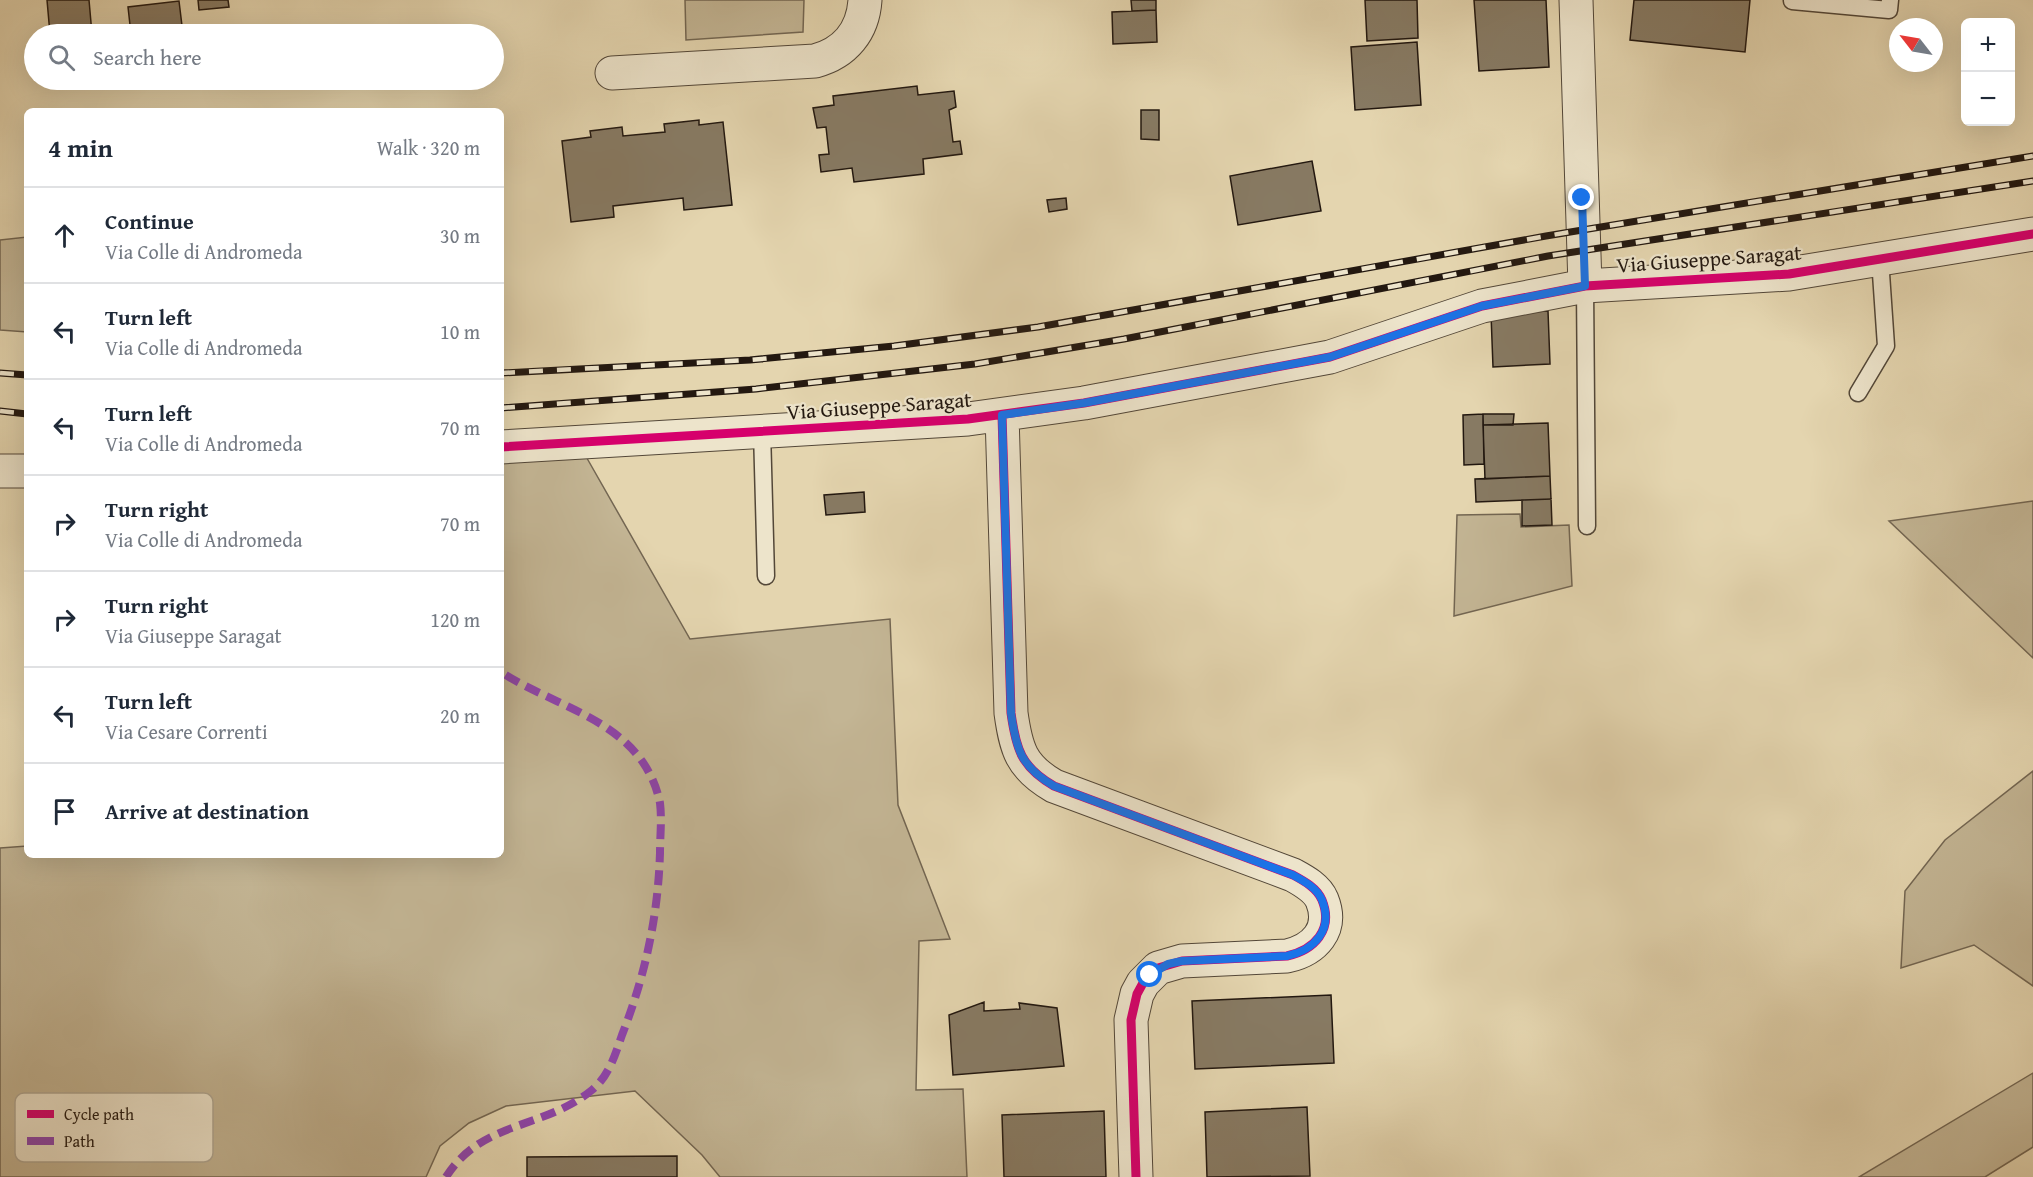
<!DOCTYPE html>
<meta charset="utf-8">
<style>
:root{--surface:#fff;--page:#f2f2f3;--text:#1f2937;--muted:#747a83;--line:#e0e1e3}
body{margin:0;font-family:"Gentium Book Plus",serif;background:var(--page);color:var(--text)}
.controls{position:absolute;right:18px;top:18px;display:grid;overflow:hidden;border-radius:9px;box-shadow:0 6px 24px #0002}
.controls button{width:54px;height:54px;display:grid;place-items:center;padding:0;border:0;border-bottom:2px solid var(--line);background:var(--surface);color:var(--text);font:30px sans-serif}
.compass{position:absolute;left:1889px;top:18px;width:54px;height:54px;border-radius:50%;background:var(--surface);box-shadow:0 6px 24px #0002;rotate:301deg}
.stop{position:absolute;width:18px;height:18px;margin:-14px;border:4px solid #1a73e8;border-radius:50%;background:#fff}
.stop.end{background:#1a73e8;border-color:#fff;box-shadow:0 2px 6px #0008}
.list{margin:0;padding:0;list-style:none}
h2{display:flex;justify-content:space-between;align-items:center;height:78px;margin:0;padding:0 24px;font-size:26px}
h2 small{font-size:20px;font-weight:400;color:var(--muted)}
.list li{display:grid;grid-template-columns:39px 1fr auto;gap:18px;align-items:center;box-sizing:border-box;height:96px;padding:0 24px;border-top:2px solid var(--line)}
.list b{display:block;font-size:22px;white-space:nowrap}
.list p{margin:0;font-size:20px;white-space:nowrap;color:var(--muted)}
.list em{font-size:20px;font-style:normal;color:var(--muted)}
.icon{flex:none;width:33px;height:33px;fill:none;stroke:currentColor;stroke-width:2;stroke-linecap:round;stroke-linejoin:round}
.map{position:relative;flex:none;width:2033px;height:1177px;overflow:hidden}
.search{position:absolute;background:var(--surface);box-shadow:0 6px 24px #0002;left:24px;top:24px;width:480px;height:66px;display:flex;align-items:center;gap:15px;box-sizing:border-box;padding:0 21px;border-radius:33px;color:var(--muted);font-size:22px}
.panel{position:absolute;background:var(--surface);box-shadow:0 6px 24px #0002;left:24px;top:108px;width:480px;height:750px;border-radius:9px}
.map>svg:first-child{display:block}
.green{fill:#c3b594;stroke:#736652;stroke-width:1.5}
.building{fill:#877a63;stroke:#231810;stroke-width:1.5}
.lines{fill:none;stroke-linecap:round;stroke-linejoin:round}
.lane-casing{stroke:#534738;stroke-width:19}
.street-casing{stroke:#534738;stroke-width:35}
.lane{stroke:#ede4cb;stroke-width:16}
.street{stroke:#ede4cb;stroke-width:33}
.rail-casing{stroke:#231810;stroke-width:7}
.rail{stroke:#ede4cb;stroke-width:4.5;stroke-dasharray:14;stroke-linecap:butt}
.quiet{stroke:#8e44ad;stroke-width:8;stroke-dasharray:15 8;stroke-linecap:butt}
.cycleway-casing{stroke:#ede4cb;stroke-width:13}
.cycleway{stroke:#d6006c;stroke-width:9}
.route{stroke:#1a73e8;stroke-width:8}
.labels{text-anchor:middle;stroke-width:4.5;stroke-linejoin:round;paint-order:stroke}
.street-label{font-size:21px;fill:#231810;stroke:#ede4cb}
.key{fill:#ede4cb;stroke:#b0a793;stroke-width:1.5}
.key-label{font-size:16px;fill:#231810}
</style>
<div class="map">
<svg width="2033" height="1177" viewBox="0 0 2033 1177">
<rect width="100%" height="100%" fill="#e4d5af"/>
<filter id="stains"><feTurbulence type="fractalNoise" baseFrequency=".00333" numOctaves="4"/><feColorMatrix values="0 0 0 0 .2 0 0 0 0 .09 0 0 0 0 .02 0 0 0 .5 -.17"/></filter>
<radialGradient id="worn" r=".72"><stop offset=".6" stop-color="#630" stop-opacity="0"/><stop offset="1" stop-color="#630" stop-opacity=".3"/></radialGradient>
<path class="green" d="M685,0H804L803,32L686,40Z
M27,237V332L0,330V240Z
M584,453L690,639L890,619L898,805L950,939L919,941L916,1090L963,1089L967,1177H720L702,1155L635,1091L506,1106L469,1123L440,1146L426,1177H0V848L27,846V855H501V461Z
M2033,501V658L1889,521Z
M1520,514L1521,527L1569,525L1572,586L1454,616L1457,515Z
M2033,771V986L1974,945L1901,968L1905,891L1945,840Z
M2033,1073V1147L1985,1177H1859Z"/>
<path class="building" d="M47,0H89L92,34H50Z
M198,0H228L229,7L199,10Z
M1131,0H1156V10L1132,11Z
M1365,0H1417L1418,38L1367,41Z
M1474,0H1546L1549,67L1479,71Z
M1634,0H1750L1745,52L1630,40Z
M179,1L183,34H131L128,7Z
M1156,10L1157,42L1113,44L1112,12Z
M1417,42L1421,105L1355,110L1351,47Z
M53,80H96L97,85L54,88Z
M917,86L918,95L954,91L956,107L949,110L953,142L960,141L962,154L923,159L924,174L854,182L852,168L821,172L819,155L829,154L826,127L817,128L813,108L834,105L833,96Z
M1141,110H1159V140L1141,139Z
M699,120V125L723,122L732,205L684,210L683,198L613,206L614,217L571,222L562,141L591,137L590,131L622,127L623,136L665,132L664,124Z
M1312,161L1321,211L1238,225L1230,176Z
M1066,198L1067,209L1049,212L1047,200Z
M1548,311L1550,364L1493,367L1491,314Z
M1483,414L1484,464L1464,465L1463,415Z
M1483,414H1514L1513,425H1483Z
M1548,423L1550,476L1485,479L1483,425Z
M1550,476L1551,499L1476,502L1475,479Z
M864,492L865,512L826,515L824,495Z
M1551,499L1552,525L1522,526V500Z
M1331,995L1334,1063L1195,1069L1192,1001Z
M984,1002V1011L1020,1009L1019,1003L1057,1008L1064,1066L953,1075L949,1015Z
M1307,1107L1310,1176L1207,1177L1205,1112Z
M1104,1111L1106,1177H1004L1002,1115Z
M677,1156V1177H527V1157Z"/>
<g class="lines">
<g class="lane-casing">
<path id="lane" d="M1792,1L1889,10L1890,0
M1585,286L1587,526
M1858,393L1886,346L1880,259
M762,431L766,576"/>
</g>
<g class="street-casing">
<path id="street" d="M1576,0L1585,286
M612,73L815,61C845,53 863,31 865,0
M1002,415L1011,713C1016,749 1021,767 1054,786L1293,875C1304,881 1317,888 1322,900C1334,930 1314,950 1287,956L1182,961L1158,968L1143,983L1137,994L1131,1020L1136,1177
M501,447L968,419L1084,403L1330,357L1482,306L1585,286L1789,274L2033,234
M0,471H27"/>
</g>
<use href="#lane" class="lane"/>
<use href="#street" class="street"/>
<g class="rail-casing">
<path id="rail" d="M0,373L27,375
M501,373L750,360L894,346L1038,327L1546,236L2033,156
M501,408L756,389L975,364L1124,339L1548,256L2033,181
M0,411L27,414"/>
</g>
<use href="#rail" class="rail"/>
<path class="quiet" d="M446,1177C482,1120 543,1130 592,1090C609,1076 615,1055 622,1035C645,976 658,917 660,853C660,836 662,820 660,803C657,788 651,774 642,761C609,715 547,702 501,672"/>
<g class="cycleway-casing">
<path id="cycleway" d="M1002,415L1011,713C1016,749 1021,767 1054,786L1293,875C1304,881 1317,888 1322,900C1334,930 1314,950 1287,956L1182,961L1158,968L1143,983L1137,994L1131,1020L1136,1177
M501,447L968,419L1084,403L1330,357L1482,306L1585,286L1789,274L2033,234"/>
</g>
<use href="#cycleway" class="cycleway"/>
</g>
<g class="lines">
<path class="route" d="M1150,975L1168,964L1182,961L1287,956C1314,950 1334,930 1322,900C1317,888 1304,881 1293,875L1054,786C1021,767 1016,749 1011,713L1002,415L1084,403L1330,357L1482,306L1585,286L1582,198"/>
</g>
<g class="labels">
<g class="street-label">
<text transform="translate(1709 259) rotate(-4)" y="7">Via Giuseppe Saragat</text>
<text transform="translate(879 406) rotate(-4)" y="7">Via Giuseppe Saragat</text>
</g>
</g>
<rect x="15" y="1093" width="198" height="69" rx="9" class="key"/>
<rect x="27" y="1110" width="27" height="8" fill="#d6006c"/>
<rect x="27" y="1137" width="27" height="8" fill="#8e44ad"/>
<g class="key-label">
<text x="64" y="1120">Cycle path</text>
<text x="64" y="1147">Path</text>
</g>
<rect width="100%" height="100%" filter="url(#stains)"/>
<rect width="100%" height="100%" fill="url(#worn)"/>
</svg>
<div class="controls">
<button>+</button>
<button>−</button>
</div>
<svg class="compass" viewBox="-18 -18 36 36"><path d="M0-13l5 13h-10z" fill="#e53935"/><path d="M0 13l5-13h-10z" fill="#747a83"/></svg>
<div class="stop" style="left:1150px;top:975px"></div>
<div class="stop end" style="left:1582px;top:198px"></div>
<div class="search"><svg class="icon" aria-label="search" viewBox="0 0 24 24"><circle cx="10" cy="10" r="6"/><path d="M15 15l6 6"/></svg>Search here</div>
<section class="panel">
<h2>4 min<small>Walk · 320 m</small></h2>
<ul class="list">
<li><svg class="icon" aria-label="ahead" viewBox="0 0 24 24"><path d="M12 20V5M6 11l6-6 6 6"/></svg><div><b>Continue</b><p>Via Colle di Andromeda</p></div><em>30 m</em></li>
<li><svg class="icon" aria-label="left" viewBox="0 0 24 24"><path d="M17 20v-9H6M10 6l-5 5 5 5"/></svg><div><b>Turn left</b><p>Via Colle di Andromeda</p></div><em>10 m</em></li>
<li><svg class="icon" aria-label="left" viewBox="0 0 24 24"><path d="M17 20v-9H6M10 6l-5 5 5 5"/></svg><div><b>Turn left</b><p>Via Colle di Andromeda</p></div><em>70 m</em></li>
<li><svg class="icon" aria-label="right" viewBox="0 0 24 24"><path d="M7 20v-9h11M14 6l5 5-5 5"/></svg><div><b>Turn right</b><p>Via Colle di Andromeda</p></div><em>70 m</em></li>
<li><svg class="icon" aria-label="right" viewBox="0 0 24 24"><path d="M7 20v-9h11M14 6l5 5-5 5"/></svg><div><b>Turn right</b><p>Via Giuseppe Saragat</p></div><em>120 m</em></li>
<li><svg class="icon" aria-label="left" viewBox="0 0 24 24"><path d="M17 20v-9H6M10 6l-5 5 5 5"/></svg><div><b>Turn left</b><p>Via Cesare Correnti</p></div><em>20 m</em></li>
<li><svg class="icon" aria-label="arrive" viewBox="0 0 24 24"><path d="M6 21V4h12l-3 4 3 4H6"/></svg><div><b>Arrive at destination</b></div></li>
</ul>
</section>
</div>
